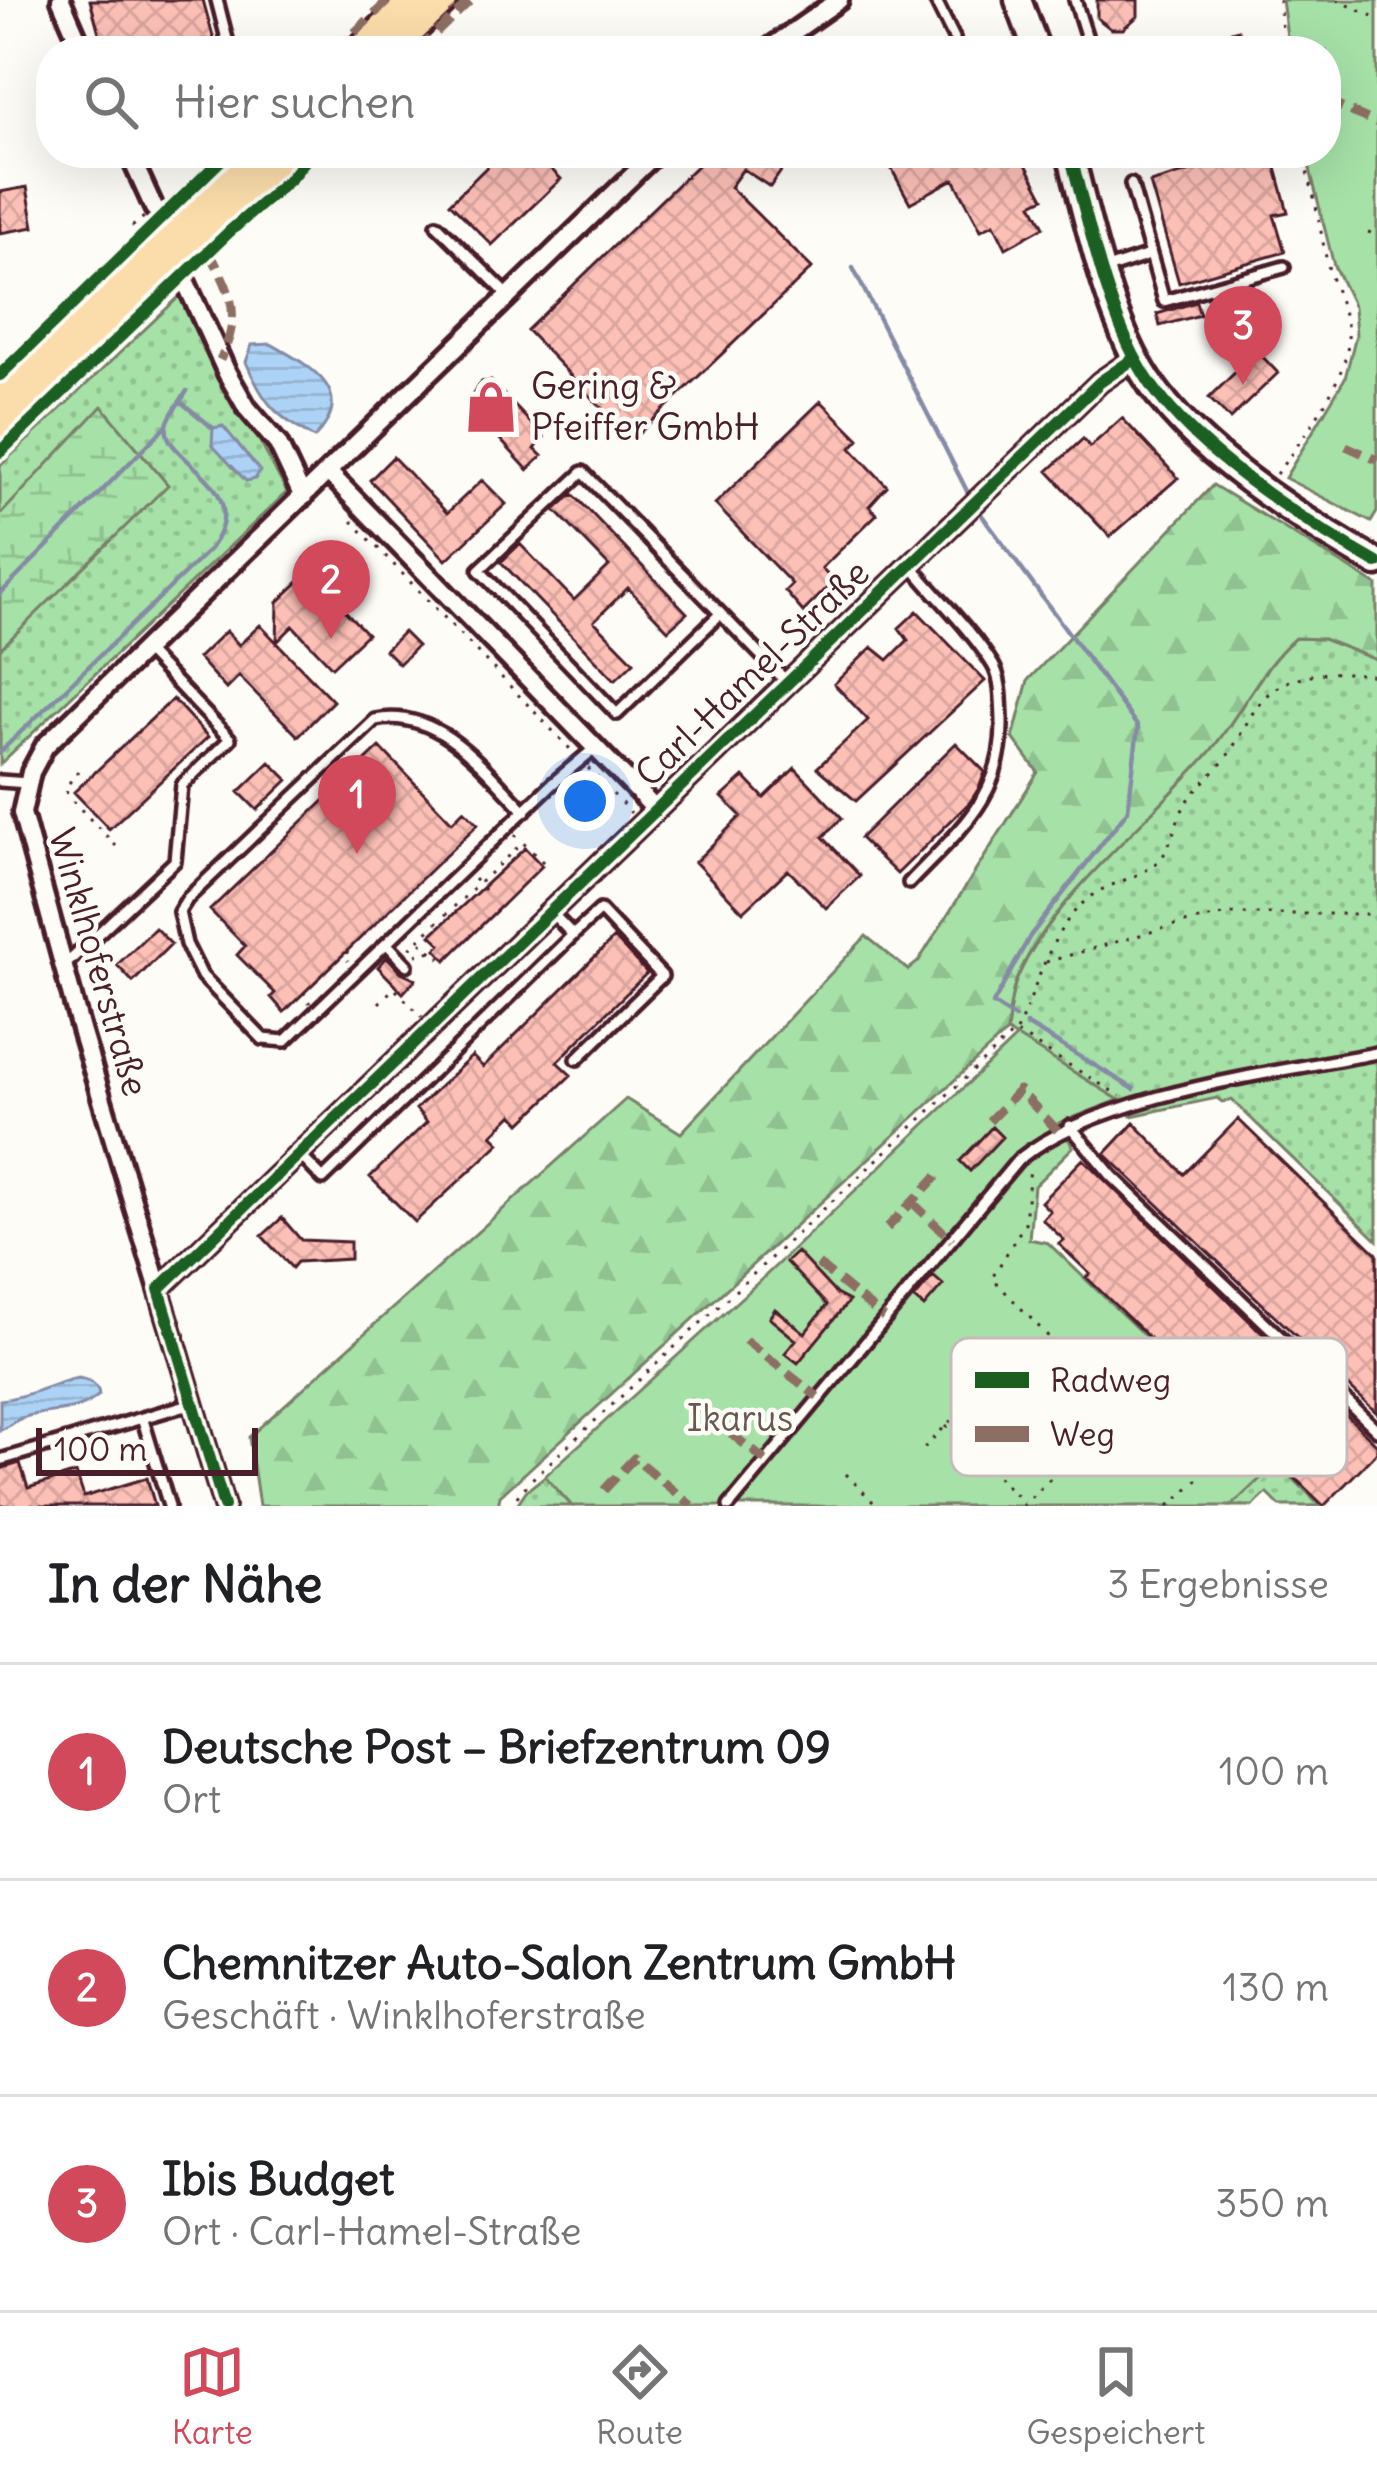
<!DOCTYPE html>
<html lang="de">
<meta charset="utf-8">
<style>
:root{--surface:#fff;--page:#f6f6f6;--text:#202124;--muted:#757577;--line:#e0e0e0;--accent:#d1495b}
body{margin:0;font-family:Delius,sans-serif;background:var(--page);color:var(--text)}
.scale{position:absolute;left:36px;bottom:30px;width:222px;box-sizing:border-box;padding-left:12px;border:6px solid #4a1f2b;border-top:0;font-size:33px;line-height:42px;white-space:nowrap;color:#4a1f2b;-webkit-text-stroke:9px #fdfcf7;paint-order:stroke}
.you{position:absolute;left:585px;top:801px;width:42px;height:42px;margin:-30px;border:9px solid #fff;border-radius:50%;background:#1a73e8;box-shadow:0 0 0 18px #1a73e833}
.badge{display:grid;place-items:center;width:78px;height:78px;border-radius:50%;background:var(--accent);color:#fff;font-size:39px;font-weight:700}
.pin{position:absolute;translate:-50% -99px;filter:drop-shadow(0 3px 6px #0008)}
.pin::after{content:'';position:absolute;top:63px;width:42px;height:36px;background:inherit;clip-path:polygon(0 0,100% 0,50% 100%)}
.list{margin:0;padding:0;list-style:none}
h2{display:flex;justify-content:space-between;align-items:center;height:156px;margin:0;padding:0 48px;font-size:51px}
h2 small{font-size:39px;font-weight:400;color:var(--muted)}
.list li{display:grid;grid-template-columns:78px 1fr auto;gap:36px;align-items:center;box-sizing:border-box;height:216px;padding:0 48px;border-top:3px solid var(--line)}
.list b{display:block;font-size:45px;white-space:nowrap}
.list p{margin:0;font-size:39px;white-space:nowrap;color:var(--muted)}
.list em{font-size:39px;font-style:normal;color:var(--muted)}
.icon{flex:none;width:66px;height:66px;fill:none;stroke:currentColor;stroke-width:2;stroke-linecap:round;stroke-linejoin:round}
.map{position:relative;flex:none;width:1377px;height:1506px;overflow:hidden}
.search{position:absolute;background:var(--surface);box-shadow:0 12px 48px #0002;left:36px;right:36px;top:36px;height:132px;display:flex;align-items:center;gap:30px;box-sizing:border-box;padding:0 42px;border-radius:48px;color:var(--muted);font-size:45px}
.sheet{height:804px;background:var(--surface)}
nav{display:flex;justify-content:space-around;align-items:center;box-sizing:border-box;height:168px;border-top:3px solid var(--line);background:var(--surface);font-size:33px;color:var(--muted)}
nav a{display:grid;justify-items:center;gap:6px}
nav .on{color:var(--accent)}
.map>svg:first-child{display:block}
.grass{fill:url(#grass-dots);stroke:#788069;stroke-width:3}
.forest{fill:url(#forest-firs);stroke:#788069;stroke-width:3}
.wetland{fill:url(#wetland-marsh);stroke:#788069;stroke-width:3}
.garden{fill:#a6e1a7;stroke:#788069;stroke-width:3}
.water{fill:url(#water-rules);stroke:#858ba5;stroke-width:3}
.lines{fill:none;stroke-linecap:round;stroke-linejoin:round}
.stream{stroke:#858ba5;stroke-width:4.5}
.building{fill:url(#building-cross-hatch);stroke:#4a1f2b;stroke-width:3}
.minor-tunnel{stroke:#d9d0ce;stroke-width:16;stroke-dasharray:16 8;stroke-linecap:butt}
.service-casing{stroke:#4a1f2b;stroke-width:18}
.minor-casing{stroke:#4a1f2b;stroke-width:26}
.secondary-casing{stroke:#4a1f2b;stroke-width:33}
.primary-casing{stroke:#4a1f2b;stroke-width:36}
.path{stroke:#4a1f2b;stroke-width:3;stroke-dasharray:3 9;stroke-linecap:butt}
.service{stroke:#fdfcf7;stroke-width:9}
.minor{stroke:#fdfcf7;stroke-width:16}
.secondary{stroke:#fdfcf7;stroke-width:24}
.primary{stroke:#fbddab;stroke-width:27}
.quiet{stroke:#8d6e63;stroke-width:9;stroke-dasharray:18 9;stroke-linecap:butt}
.cycleway-casing{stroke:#fdfcf7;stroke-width:20}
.cycleway{stroke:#1b5e20;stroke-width:12}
.labels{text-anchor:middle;stroke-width:9;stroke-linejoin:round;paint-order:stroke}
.poi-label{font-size:36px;fill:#4a1f2b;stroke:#fdfcf7;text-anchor:start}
.street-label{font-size:36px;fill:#4a1f2b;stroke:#fdfcf7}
.park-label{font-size:36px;fill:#665950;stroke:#fdfcf7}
.key{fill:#fdfcf7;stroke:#c7baba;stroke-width:3}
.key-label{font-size:33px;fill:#4a1f2b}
</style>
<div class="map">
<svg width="1377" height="1506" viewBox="0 0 1377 1506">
<defs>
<pattern id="grass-dots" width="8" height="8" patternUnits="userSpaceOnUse" patternTransform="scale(3)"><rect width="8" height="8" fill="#a6e1a7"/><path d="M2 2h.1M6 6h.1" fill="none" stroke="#90c190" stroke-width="1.8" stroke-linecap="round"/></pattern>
<pattern id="forest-firs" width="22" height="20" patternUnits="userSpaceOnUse" patternTransform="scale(3)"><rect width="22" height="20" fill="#a6e1a7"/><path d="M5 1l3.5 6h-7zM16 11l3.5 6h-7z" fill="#90c190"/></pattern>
<pattern id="wetland-marsh" width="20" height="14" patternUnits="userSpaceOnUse" patternTransform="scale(3)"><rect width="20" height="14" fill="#a6e1a7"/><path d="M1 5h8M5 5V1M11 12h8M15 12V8" fill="none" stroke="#90c190"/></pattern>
<pattern id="water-rules" width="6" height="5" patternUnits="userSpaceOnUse" patternTransform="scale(3)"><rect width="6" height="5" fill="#acd3f6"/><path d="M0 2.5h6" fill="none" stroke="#96b5d3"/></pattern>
<pattern id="building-cross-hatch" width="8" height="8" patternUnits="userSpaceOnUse" patternTransform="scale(3)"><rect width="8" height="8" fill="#fcc0b7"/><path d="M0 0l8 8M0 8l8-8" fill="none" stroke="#daa59e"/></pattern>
</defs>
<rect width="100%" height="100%" fill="#fdfcf7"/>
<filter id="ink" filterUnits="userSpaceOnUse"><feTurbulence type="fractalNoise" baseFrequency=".00833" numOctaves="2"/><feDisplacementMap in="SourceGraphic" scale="24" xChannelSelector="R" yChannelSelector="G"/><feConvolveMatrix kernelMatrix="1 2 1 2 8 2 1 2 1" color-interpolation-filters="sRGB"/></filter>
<g filter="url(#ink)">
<path class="grass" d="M181,295L287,492L0,764V466Z
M1294,638L1323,639L1377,660V1240L1232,1100L1222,1102L1217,1098L1131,1116L1119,1100L1007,1032C1009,1015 1010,995 1017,979C1051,899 1149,821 1207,755C1239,718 1258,672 1294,638Z
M1277,1463L1321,1506H1280L1267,1493L1253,1506H1231Z
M545,1476L572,1506H516L526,1491Z"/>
<path class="forest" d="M1213,485L1377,585V660L1323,639L1295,638C1257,671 1239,718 1207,755C1149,821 1051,899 1017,978C1010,995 1009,1015 1007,1032L500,1496L498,1506H259L249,1437L626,1099L681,1133L866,936L908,970L918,962L1038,772L1013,738L1028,680Z"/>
<path class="wetland" d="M102,406L168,485L0,649V515Z"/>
<path class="garden" d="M1282,0H1377V512L1371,522L1285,478L1345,378L1356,335L1354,307L1334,266L1306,153H1326V51H1289Z
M1017,1037L1119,1100L1059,1123L1073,1147L1034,1186L1029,1239L1048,1243L1277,1463L1231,1506H572L545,1476L764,1277Z"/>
<path class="water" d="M271,344C312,367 359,393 314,438C275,415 264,404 246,362L252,345Z
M223,426L260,471L255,479L246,481L212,445L213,428Z
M78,1378C88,1380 98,1383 99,1395C76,1415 52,1409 25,1417C16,1419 9,1427 0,1430V1400C29,1397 50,1384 78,1378Z"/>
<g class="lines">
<path class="stream" d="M853,268L967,491
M181,402L213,428
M981,514L1138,727L1128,810L1030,936L993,1004L1015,1018
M0,594L165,427
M0,752L210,549C259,483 159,461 167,425C169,414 181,401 187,391
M1026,1024L1134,1089"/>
</g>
<path class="building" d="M90,0H203L217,51H104Z
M1097,0H1138V16L1123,29H1111L1097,18Z
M1238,30L1245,51H1177L1176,47Z
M501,153H535L561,179L492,245L450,203Z
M710,153H769L786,164L770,187L743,169L730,187L812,268L632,440L527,330Z
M883,153H1020L1044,198L1032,204L1044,227L1006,248L994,224L981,230L954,179L910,203Z
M1253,153H1272L1288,212L1274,215L1285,252L1179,283L1150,183Z
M27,187L34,227L0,233V192Z
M1196,302L1200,315L1160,326L1157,314Z
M1257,351L1278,373L1230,419L1209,398Z
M491,381L544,437L535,449L542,456L528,470L467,403L481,382Z
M821,401L859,439L851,448L887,486L869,506L877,514L822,568L834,581L803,612L785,591L792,584L715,504Z
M1122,418L1178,478L1110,537L1048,471L1083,439L1090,447Z
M393,457L447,513L482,480L506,504L446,560L370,480Z
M573,494L687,613L668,630L628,588L594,621L634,662L615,680L501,562L520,544L574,600L609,566L555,510Z
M306,575L318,576L329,587L328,593L367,634L332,667L293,626L277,642L278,602Z
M917,611L985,681L856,801L817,768L868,720L834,684L872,647L888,660L908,640L899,628Z
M260,625L333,701L298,736L239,676L226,689L198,658L226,631L239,645Z
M403,632L417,646L399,664L385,650Z
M173,699L208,737L109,829L74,792Z
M956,743L985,772L979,788L970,802L897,874L860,838Z
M380,747L452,822L464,810L478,824L284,1012L271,997L275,993L237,955L245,946L210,910Z
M270,762L288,780L257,810L239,792Z
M795,768L842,818L823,837L860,876L826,908L788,870L743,912L695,862L741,816L722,797L744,777L764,798Z
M525,848L542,866L446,960L436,949L441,944L431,935Z
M155,928L171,944L133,982L117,965Z
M614,938L647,973L557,1062L571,1075L521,1123L513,1114L492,1135L500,1143L415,1222L370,1177L427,1122L416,1109L472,1056L483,1067Z
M387,957L401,972L416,979L403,993L378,967Z
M1238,1119L1377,1254V1413L1105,1154L1134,1123L1184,1174Z
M992,1127L1002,1137L970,1171L960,1161Z
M1083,1159L1377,1445V1452L1324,1506L1086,1277L1090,1274L1059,1244L1064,1240L1042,1219L1050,1211L1041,1202Z
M282,1218L301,1240L350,1242V1259L297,1262L292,1268L262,1236Z
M797,1252L836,1294L849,1301L798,1363L785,1353L796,1340L769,1318L775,1309L805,1333L827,1305L786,1262Z
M933,1276L943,1285L924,1307L914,1299Z
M20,1463L28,1488L76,1473L84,1497L147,1478L155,1506H0V1469Z"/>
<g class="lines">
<path class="minor-tunnel" d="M154,208L186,283"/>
<g class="service-casing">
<path id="service" d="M217,0L230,51
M935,0L954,38
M1075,0L1086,35L1083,51
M1131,184L1164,301L1284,267
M437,225L509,296
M1104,270L1149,255
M720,614L617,714L479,570L583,472L787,682
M0,781L28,783
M525,811C486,771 439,707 375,720L187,899L179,912L186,944L202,976L263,1039L285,1041L552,784L595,748
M909,883C959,830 1004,798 1002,719C1001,702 1002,680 993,665C971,629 936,597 910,564
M573,935L600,910L662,976L577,1059
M387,944L407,965
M63,967L175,861L182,785L230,739L145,650
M1070,1126L1112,1176L1377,1430
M299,1154L323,1179L573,935L550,911
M143,1420L169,1506
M0,1460L193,1403
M729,1506L1018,1160C1099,1094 1274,1073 1377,1053"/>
</g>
<g class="minor-casing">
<path id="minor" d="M61,0L83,51
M766,51L839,0
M129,153L154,208
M186,283L227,373L247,408L278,444L303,497
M329,473L654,808
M159,1289L1100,382L1135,358
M224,1506L81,1030L22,813L31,772L45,746L656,153"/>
</g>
<g class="secondary-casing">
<path id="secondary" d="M1018,0L1037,51
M1070,153C1087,218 1108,315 1143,372C1189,449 1300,519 1377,563"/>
</g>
<g class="primary-casing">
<path id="primary" d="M360,51L413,0
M389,51L443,0
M0,397L255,153
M0,428L284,153"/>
</g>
<path class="path" d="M1279,0L1284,51
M1337,0L1377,18
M1368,232L1377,235
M138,238L133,226L144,217
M198,271L212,257
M1276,474C1300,443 1352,374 1348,334C1346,310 1332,286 1327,262C1319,225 1315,188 1300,153
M352,521L573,752
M588,768L631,813
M78,771L66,787L67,795L116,846
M515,835L544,863
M474,879L485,891
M421,942L439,958L442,955
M410,948L521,844
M348,951L344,957L348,961
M416,955L432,951
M1046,962L1175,925L1229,914H1377
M305,992L303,996L310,1003
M379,1003L394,988L422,1017
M1016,1031C1040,985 1047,931 1090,897C1110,881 1146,878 1162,857C1172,844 1175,823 1184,807C1194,789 1212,776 1225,759C1238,742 1246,721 1259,704C1285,669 1338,670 1377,676
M946,1426L1023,1502
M924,1448L972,1399
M846,1474L877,1506
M509,1506L532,1479L1015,1032L1120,1096
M1022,1506L1120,1411L992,1278L1025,1223L1030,1167
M1169,1506L1207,1471"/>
<use href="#service" class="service"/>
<use href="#minor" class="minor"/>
<use href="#secondary" class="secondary"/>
<use href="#primary" class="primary"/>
<path class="quiet" d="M335,51L389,0
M417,51L471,0
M1326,101L1377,123
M209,251C231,293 243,313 220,360
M1346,446L1377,460
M989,1121L1019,1090L1059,1132
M912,1202L952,1240
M887,1228L943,1170
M818,1264L884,1318
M745,1340L818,1397
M688,1400L766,1461
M604,1490L634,1458L692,1506"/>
<g class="cycleway-casing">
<path id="cycleway" d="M1070,153C1087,218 1108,315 1143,372C1189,449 1300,519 1377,563
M0,375L228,153
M0,452L229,232L290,179L311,153
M224,1506L159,1289L1100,382L1135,358"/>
</g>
<use href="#cycleway" class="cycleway"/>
</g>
</g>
<defs>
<g id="shop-bare" transform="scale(4.14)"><path d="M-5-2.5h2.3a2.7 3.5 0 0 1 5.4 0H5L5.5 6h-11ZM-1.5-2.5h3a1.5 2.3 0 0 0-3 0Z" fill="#d1495b" stroke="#fdfcf7" stroke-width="2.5" paint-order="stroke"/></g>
</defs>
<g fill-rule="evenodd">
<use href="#shop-bare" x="491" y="407"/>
</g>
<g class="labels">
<g class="poi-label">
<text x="531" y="399">Gering &amp;<tspan x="531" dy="41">Pfeiffer GmbH</tspan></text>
</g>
<g class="street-label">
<text transform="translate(752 673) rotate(-44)" y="13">Carl-Hamel-Straße</text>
<text transform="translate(99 962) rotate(74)" y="13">Winklhoferstraße</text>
</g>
<g class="park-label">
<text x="740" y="1431">Ikarus</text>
</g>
</g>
<rect x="951" y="1338" width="396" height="138" rx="18" class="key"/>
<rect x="975" y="1372" width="54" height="16" fill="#1b5e20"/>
<rect x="975" y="1426" width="54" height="16" fill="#8d6e63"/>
<g class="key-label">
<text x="1050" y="1392">Radweg</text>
<text x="1050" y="1446">Weg</text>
</g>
</svg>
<div class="scale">100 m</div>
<div class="you"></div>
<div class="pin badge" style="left:357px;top:854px">1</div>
<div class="pin badge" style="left:331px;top:639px">2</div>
<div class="pin badge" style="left:1243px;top:385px">3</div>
<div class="search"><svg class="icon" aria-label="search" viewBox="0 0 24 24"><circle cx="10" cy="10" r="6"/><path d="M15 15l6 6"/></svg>Hier suchen</div>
</div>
<section class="sheet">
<h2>In der Nähe<small>3 Ergebnisse</small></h2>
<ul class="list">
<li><span class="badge">1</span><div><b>Deutsche Post – Briefzentrum 09</b><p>Ort</p></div><em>100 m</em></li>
<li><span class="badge">2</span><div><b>Chemnitzer Auto-Salon Zentrum GmbH</b><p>Geschäft · Winklhoferstraße</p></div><em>130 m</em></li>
<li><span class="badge">3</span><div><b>Ibis Budget</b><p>Ort · Carl-Hamel-Straße</p></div><em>350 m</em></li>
</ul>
</section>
<nav>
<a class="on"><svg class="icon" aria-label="map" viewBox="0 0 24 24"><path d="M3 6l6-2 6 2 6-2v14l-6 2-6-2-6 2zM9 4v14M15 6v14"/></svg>Karte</a>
<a><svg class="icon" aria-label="directions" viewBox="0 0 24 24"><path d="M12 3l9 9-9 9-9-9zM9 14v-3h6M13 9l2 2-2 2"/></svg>Route</a>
<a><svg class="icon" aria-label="saved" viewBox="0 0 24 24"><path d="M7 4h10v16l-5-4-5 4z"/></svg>Gespeichert</a>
</nav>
